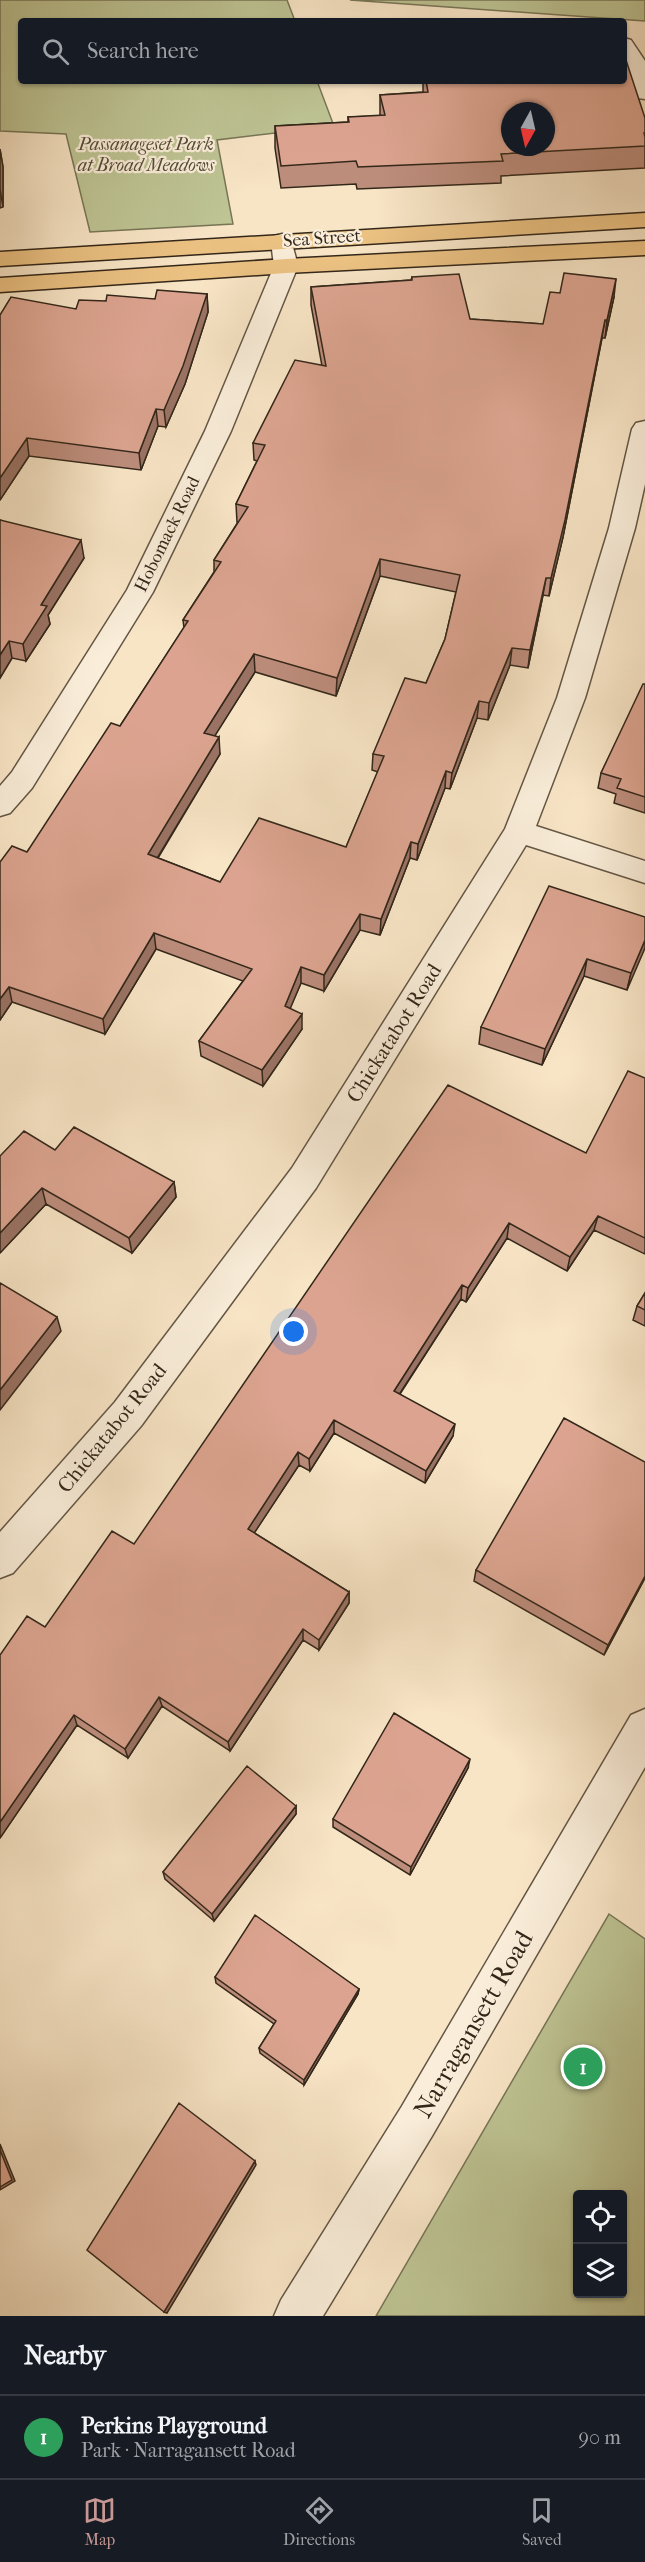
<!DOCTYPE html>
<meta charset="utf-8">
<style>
:root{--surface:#171b24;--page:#242831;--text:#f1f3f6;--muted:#9ea1a6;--line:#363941;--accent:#c59692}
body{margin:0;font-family:"IM FELL French Canon",serif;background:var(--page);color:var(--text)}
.controls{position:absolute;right:18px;bottom:18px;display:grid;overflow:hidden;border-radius:6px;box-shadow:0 2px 4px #0004}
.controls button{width:54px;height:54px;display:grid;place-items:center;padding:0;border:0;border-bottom:2px solid var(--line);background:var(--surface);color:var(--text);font:30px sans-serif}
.compass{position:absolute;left:501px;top:102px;width:54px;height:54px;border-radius:50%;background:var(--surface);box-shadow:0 2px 4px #0004;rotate:188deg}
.you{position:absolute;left:294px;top:1332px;width:21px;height:21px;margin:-15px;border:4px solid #fff;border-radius:50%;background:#1a73e8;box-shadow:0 0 0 9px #1a73e833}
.badge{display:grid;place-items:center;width:39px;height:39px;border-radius:50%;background:var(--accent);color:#fff;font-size:20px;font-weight:700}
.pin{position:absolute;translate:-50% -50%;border:3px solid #fff;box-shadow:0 2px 6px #0006}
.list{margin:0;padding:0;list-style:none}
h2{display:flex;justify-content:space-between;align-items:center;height:78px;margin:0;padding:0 24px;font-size:26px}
h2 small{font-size:20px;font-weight:400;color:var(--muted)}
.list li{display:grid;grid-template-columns:39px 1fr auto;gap:18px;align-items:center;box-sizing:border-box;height:84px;padding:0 24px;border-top:2px solid var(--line)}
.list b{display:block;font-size:22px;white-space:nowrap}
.list p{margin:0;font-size:20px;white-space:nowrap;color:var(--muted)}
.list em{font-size:20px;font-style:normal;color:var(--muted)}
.icon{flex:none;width:33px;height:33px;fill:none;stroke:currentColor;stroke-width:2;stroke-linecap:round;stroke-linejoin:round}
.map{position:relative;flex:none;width:645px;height:2316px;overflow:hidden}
.search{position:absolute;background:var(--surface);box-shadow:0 2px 4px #0004;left:18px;right:18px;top:18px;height:66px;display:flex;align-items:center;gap:15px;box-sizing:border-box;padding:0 21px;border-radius:6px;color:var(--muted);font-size:22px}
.sheet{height:162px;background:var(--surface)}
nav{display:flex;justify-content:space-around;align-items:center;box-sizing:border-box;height:84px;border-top:2px solid var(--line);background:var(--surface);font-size:16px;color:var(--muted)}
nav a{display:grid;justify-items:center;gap:3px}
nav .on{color:var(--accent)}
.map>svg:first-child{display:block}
.green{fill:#bec494;stroke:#787657;stroke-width:1.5;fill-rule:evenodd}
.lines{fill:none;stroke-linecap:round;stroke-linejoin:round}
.minor-casing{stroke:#645645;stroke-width:3}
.major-casing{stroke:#33271a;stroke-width:3}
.minor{fill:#faeeda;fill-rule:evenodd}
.major{fill:#ecc283;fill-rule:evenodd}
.wall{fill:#bd8d7c;stroke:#33271a;stroke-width:1.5;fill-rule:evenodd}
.shaded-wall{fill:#9a7365;stroke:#33271a;stroke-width:1.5}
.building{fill:#dca490;stroke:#33271a;stroke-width:1.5;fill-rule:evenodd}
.labels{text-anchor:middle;stroke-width:4.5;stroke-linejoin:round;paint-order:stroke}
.far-park-label{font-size:18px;font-style:italic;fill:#564e38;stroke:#faeeda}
.far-street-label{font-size:18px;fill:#33271a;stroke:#faeeda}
.street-label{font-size:21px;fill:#33271a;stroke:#faeeda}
.near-street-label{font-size:26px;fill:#33271a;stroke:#faeeda}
</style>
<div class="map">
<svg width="645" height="2316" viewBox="0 0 645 2316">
<rect width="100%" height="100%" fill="#f8e5c6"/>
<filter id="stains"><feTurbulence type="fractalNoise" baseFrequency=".00333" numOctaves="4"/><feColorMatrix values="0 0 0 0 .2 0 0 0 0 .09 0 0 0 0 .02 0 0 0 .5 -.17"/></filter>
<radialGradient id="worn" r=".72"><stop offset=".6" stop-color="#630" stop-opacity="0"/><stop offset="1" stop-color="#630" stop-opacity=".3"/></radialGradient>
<path class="green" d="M0,0H287L295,21H21V81H317L334,126L217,140L233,224L90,232L66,134L0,131Z
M350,0H645V21Z
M609,1914L645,1939V2316H376ZM578,2194H622V2294H578Z"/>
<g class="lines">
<g class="minor-casing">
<path id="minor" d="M624,38L631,40L645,61V99L637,98L634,93L624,62Z
M282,234L290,236L298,266L231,431L153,592L32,788L10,813L0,816V786L12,772L127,590L205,431L274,266L271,241L274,236Z
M645,421V484L635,528L585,698L536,826L645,861V883L526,845L316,1188L141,1426L13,1573L0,1578V1532L115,1402L292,1168L505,829L557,698L609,528L632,429L636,423Z
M645,1709V1767L432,2136L323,2316H274L281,2300L402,2106L631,1715Z"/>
</g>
<g class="major-casing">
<path id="major" d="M645,213V227L0,266V252Z
M645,241V255L286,273L0,292V278L286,259Z"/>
</g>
<use href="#minor" class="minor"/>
<use href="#major" class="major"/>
</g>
<path class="wall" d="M423,81H624L645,118V168L501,176V183L357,189L356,184L281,188L275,148V126L348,122V117L380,116V95L423,92Z
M0,149L3,167V207L0,208Z
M412,277L470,319L543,324L614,297L605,338H602L563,537L549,596L543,595L528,668L510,665L488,720L477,718L450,789L445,788L417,860L410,858L380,935L360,930L324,991L301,983L290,1008L302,1029L263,1086L201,1056L199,1041L243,981L156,949L105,1034L12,1002L0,1020V862L27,852L120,726L184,628L183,620L214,572V560L238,522H237L236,504L257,461L254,460L253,443L322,366L311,305V287L411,280ZM380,576L456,592L445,639L426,683L373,754L372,770L378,772L346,847L220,882L158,858L220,754L214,736L255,672L336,696Z
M207,294L208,312L185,384L166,427L158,426L141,470L29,456L0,500L76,309L106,301L155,299Z
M0,520L84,558L48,615L50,624L26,661L12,658L0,678Z
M645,684V813L614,803L616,794L598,788L601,773Z
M645,917L627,990L584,976L542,1065L479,1044L481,1027Z
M645,1078V1254L594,1230L567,1271L507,1238L466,1302L461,1299L400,1394L453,1436L425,1483L334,1433L310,1471L299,1465L254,1533L349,1592V1603L319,1650L303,1640L230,1751L162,1706L128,1758L77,1725L0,1838L45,1627L134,1544L586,1153Z
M55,1150L174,1182L176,1197L132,1253L46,1204L0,1253Z
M645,1293V1326L633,1320L637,1306Z
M645,1462V1578L604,1655L474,1581L476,1570Z
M468,1768L410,1875L333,1827V1819Z
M296,1806V1814L214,1921L165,1879L163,1872Z
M215,1977L359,1989L358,1994L304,2085L260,2053L259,2048L274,2024L216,1983Z"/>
<path class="shaded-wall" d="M0,149L3,167V207L0,189Z
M616,279L614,297L605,338L607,320Z
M207,294L208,312L185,384L166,427L164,410Z
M605,320L602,338L563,537L549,596L551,578Z
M156,409L158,426L141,470L139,453Z
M27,438L29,456L0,500V478Z
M81,540L84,558L48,615L50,624L26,661L23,644L41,605Z
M380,559V576L336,696L337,678Z
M546,578L543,595L528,668L530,650Z
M9,641L12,658L0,678V655Z
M512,648L510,665L488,720L489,703Z
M254,654L255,672L206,750L204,733Z
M479,701L477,718L450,789L452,773Z
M219,737L220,754L150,870L148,854Z
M446,771L445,788L417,860L418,844Z
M411,842L410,858L380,935L381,919Z
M360,914V930L324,991V975Z
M154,933L156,949L105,1034L103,1019Z
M645,940V948L627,990L631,973Z
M587,959L584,976L542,1065L545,1049Z
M301,967V983L285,1021V1006Z
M9,987L12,1002L0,1020V999Z
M302,1014V1029L263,1086L262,1070Z
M174,1182L176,1197L132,1253L129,1238Z
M42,1188L46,1204L0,1253V1233Z
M598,1216L594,1230L567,1271L570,1257Z
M509,1223L507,1238L466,1302L468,1288Z
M462,1285L461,1299L393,1404L394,1391Z
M57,1317L61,1331L0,1410V1390Z
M334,1420V1433L310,1471L309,1459Z
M455,1424L453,1436L425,1483L426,1471Z
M298,1452L299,1465L249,1541L248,1529Z
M645,1576V1578L604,1655L608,1645Z
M349,1592V1603L319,1650V1640Z
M303,1629V1640L230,1751L228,1742Z
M159,1697L162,1706L128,1758L125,1749Z
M74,1715L77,1725L0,1838V1822Z
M470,1759L468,1768L410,1875L411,1867Z
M296,1806V1814L214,1921L212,1914Z
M359,1989L358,1994L304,2085V2080Z
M0,2144L15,2181L0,2190Z
M255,2161L256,2165L167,2313L164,2312Z"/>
<path class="building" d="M624,54L645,118V133H644L645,137V146L501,154L503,161L358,167L356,161L281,166L275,126L349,122L348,117L385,115L380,95L428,92L426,81H624ZM510,111H546V147H510Z
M564,273L616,279L607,320H605L565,520L551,578H546L530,650L512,648L489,703L479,701L452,773L446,771L418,844L411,842L381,919L360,914L324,975L301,967L285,1006L302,1014L262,1070L199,1041L252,969L154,933L103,1019L9,987L0,999V862L12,846L27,852L111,723L120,726L188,621L183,620L221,562L214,560L248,507L236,504L265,445L253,443L295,360L326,366L311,287L412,280V277L459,274L470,319L543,324L550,292L560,293ZM380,559L460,575L445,639L426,683L405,678L373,754L384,756L346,847L259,818L220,882L148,854L219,737L204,733L254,654L337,678Z
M157,290L207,294L183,366L164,410L156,409L139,453L27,438L0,478V315L11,297L76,309L79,300L106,301L107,295L155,299Z
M0,520L81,540L41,605L47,606L23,644L9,641L0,655Z
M643,684H645V797L617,788L621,779L601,773Z
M549,886L645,917V940L631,973L587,959L545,1049L481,1027Z
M628,1071L645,1078V1238L598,1216L570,1257L509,1223L468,1288L462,1285L394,1391L455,1424L426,1471L334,1420L309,1459L298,1452L248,1529L349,1592L319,1640L303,1629L228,1742L159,1697L125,1749L74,1715L0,1822V1655L27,1616L45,1627L112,1531L134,1544L448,1085L586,1153Z
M74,1127L174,1182L129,1238L42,1188L0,1233V1156L24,1131L55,1150Z
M0,1283L57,1317L0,1390Z
M645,1293V1310L637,1306Z
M564,1418L645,1462V1576L608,1645L476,1570Z
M394,1713L470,1759L411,1867L333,1819Z
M247,1766L296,1806L212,1914L163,1872Z
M255,1915L359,1989L304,2080L259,2048L276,2021L215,1977Z
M179,2103L255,2161L164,2312L87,2250Z
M0,2150L12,2180L0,2187Z"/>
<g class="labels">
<g class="far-park-label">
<text x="146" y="150">Passanageset Park<tspan x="146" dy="21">at Broad Meadows</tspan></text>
</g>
<g class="far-street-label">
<text transform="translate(322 238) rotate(-4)" y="6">Sea Street</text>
<text transform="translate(167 534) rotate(-64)" y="6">Hobomack Road</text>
</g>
<g class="street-label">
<text transform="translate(394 1033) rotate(-58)" y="7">Chickatabot Road</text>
<text transform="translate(112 1428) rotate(-51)" y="7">Chickatabot Road</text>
</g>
<g class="near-street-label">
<text transform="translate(473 2024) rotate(-60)" y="9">Narragansett Road</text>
</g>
</g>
<rect width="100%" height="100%" filter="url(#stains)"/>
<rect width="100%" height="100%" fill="url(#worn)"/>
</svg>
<div class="controls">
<button><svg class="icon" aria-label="locate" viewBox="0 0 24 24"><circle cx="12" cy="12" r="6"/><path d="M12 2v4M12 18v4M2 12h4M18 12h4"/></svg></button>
<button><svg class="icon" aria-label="layers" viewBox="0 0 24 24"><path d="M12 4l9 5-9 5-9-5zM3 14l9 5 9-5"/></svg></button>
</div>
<svg class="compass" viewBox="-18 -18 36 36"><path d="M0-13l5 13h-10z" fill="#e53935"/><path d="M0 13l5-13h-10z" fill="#9ea1a6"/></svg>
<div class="you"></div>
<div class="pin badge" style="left:583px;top:2067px;background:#2e9e5b">1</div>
<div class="search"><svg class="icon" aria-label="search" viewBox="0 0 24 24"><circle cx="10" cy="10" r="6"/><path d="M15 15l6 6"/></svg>Search here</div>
</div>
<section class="sheet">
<h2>Nearby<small></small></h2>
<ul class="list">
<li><span class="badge" style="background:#2e9e5b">1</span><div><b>Perkins Playground</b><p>Park · Narragansett Road</p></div><em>90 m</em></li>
</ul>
</section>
<nav>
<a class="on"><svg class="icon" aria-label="map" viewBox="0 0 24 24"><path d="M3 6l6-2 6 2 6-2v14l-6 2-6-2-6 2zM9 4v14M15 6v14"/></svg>Map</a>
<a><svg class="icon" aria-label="directions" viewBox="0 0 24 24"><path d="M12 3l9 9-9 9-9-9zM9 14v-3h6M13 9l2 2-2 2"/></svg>Directions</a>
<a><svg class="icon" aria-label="saved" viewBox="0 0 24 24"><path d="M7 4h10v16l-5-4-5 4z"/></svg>Saved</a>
</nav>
